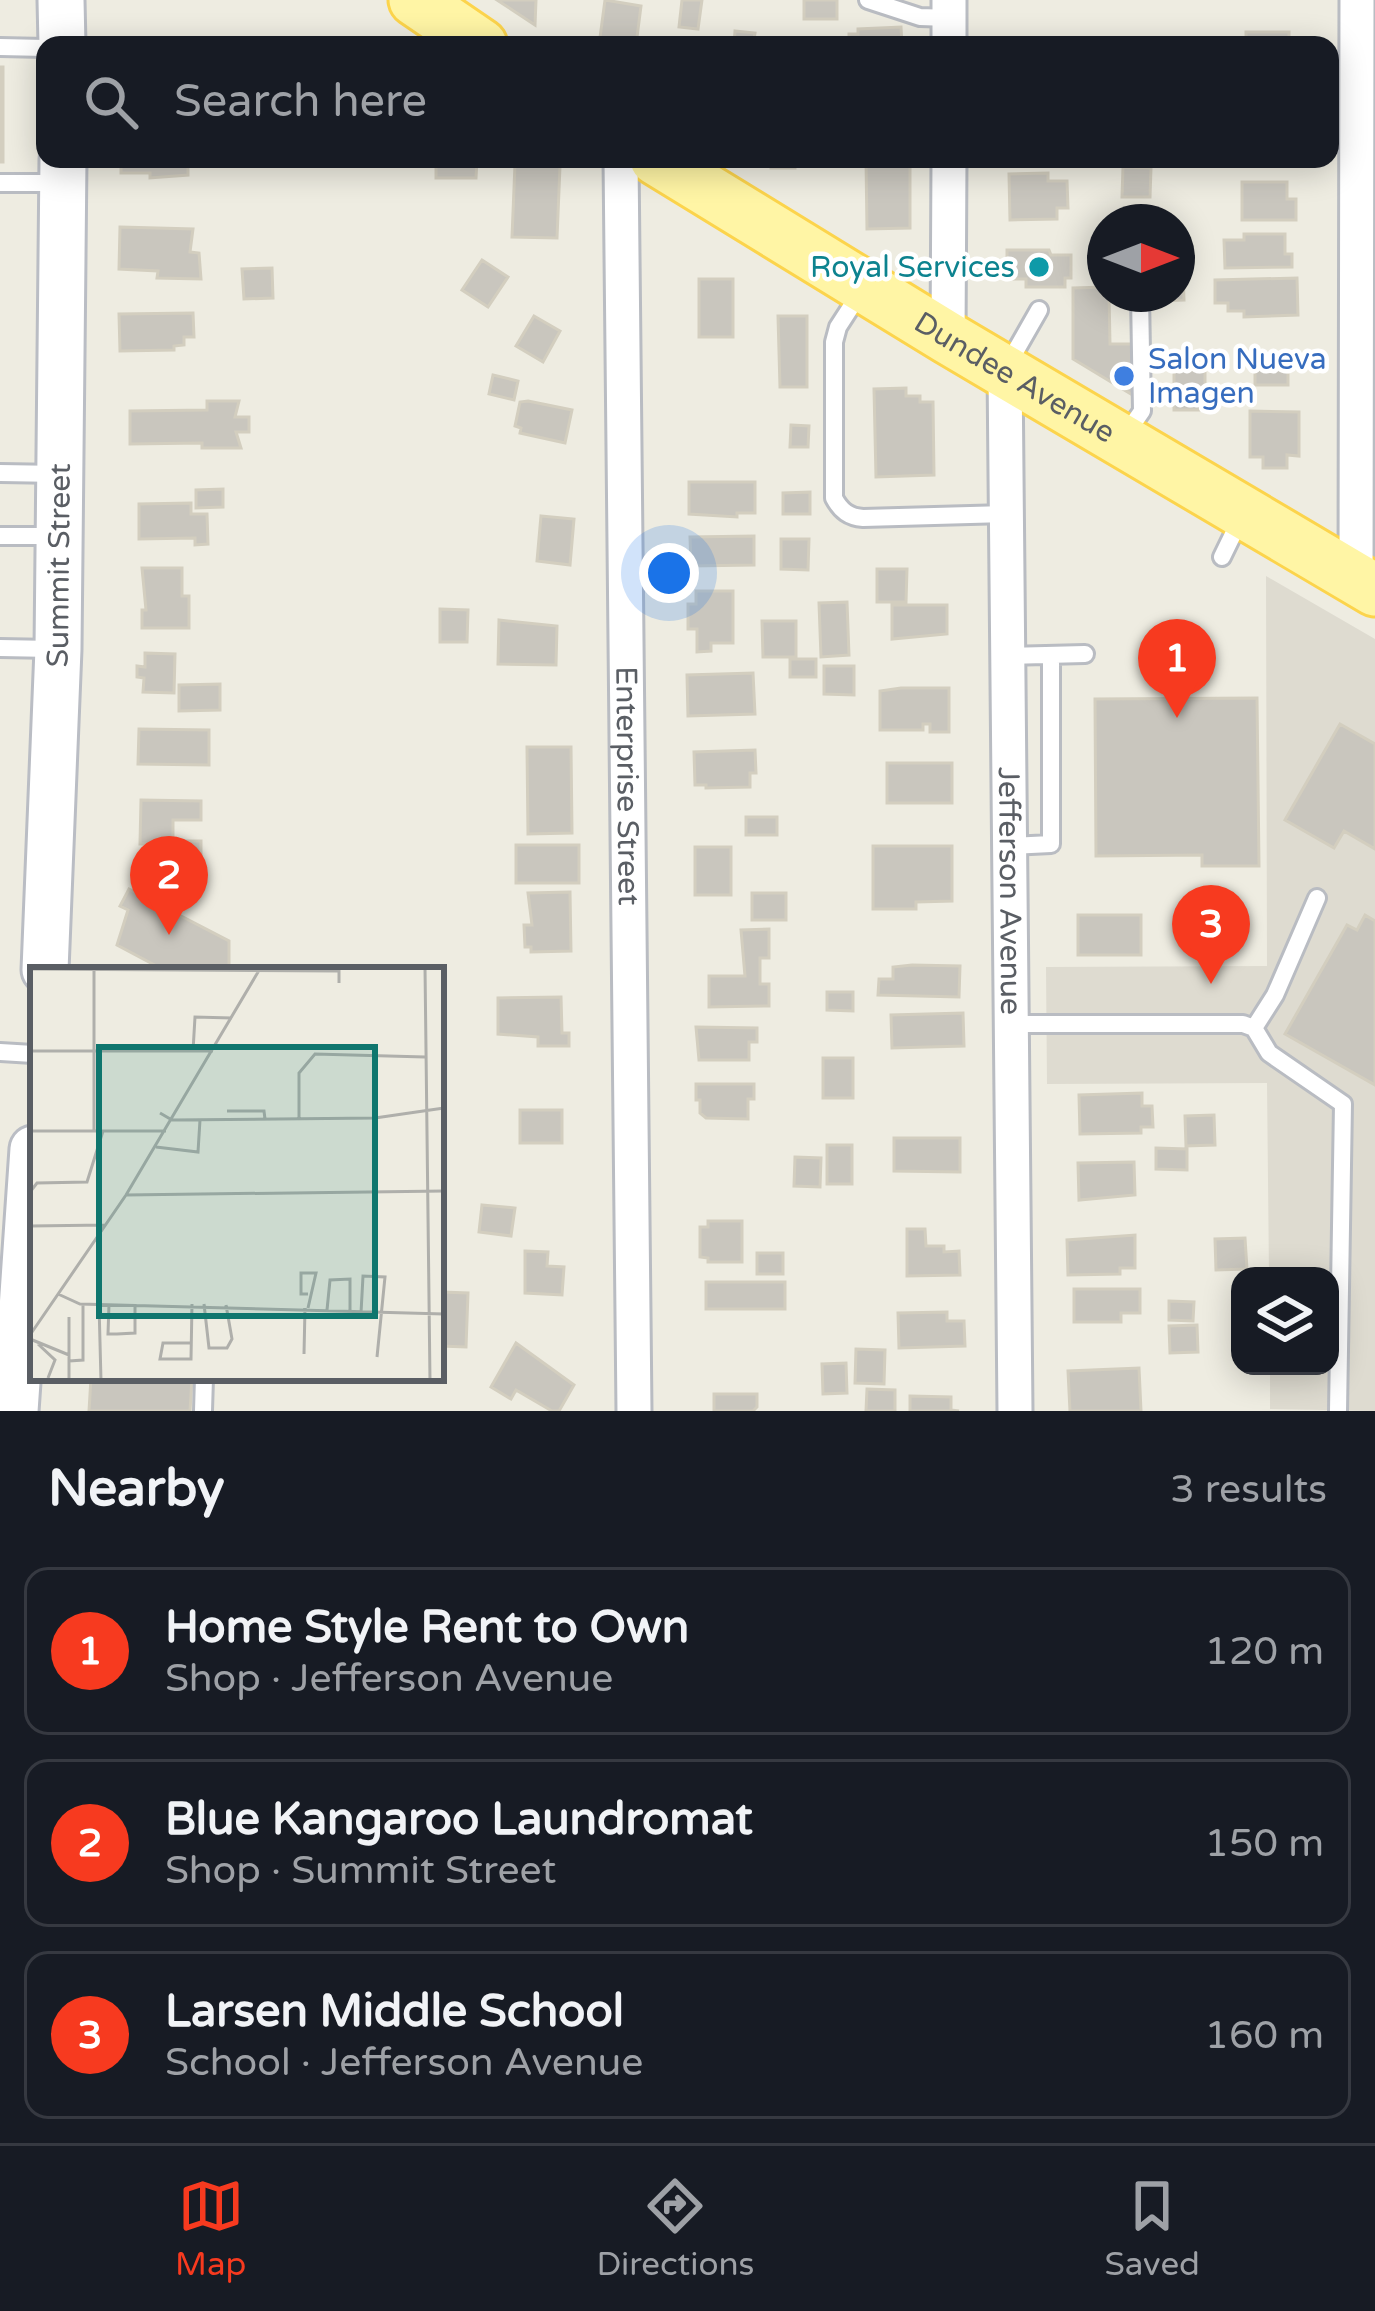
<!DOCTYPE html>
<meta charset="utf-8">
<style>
:root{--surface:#171b24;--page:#20242c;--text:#f1f3f6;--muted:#9ea1a6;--line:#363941;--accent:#f73a1f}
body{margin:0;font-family:"Varela Round",sans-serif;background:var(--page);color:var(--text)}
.controls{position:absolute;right:36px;bottom:36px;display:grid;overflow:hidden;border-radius:24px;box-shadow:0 6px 30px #0003}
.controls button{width:108px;height:108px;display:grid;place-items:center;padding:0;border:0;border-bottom:3px solid var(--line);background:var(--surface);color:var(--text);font:60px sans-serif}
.compass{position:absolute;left:1087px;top:204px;width:108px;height:108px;border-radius:50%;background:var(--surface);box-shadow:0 6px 30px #0003;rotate:90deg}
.you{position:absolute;left:669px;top:573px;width:42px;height:42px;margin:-30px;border:9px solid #fff;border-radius:50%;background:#1a73e8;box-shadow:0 0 0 18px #1a73e833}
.badge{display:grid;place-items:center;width:78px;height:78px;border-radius:50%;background:var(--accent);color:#fff;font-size:39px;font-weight:700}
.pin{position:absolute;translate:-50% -99px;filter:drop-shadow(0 3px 6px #0008)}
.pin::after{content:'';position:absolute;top:63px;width:42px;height:36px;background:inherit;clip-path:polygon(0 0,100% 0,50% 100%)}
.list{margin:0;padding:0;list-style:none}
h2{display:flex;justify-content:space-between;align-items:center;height:156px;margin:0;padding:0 48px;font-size:51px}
h2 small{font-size:39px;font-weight:400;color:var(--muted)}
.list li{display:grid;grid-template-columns:78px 1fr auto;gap:36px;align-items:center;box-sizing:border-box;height:168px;margin:0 24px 24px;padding:0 24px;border:3px solid var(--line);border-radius:24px}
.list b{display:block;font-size:45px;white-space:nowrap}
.list p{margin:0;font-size:39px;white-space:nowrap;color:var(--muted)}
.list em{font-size:39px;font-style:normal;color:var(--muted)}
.icon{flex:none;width:66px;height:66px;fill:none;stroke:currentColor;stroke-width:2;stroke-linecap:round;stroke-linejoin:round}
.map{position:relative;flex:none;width:1375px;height:1411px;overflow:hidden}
.search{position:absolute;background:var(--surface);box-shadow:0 6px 30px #0003;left:36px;right:36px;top:36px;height:132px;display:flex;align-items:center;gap:30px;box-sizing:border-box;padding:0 42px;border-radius:24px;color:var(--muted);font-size:45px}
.sheet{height:732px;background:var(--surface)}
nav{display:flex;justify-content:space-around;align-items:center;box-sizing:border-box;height:168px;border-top:3px solid var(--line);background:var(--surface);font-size:33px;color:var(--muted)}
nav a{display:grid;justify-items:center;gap:6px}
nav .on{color:var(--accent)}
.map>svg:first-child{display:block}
.education{fill:#dedbd0}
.building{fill:#c9c6be;stroke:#d3cebf;stroke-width:3}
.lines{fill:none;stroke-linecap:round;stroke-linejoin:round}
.service-casing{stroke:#b9bcc2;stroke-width:22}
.minor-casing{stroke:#b9bcc2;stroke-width:39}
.secondary-casing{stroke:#babdc4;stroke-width:51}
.primary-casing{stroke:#fcd44c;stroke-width:57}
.service{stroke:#fff;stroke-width:16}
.minor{stroke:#fff;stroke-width:33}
.secondary{stroke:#fff;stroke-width:45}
.primary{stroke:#fff5a5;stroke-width:51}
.culture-dot{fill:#0f9aa8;stroke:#fff;stroke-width:4.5}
.shop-dot{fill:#3f7fe0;stroke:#fff;stroke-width:4.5}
.labels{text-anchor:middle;stroke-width:9;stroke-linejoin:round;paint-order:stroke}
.culture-label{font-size:30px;fill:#0d838f;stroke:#fff;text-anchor:end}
.shop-label{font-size:30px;fill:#366cbe;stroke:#fff;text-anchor:start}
.street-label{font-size:30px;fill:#5a5e64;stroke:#fff}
.inset-road{fill:none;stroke:#afafab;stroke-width:3}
.view{fill:#0f766e;fill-opacity:0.15;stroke:#0f766e;stroke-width:6}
.inset-edge{fill:none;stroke:#5a5e64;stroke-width:6}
</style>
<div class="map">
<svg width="1375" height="1411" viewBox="0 0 1375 1411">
<rect width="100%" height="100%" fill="#eeece1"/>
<path class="education" d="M1266,576L1375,639V1411L1270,1409V1366H1330V1276H1269L1267,1083L1047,1084L1046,967L1267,966Z"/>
<path class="building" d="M497,0H536L535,25Z
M605,0L641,6L636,45H599Z
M682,0H702L698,29L679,27Z
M804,0H837V19H804Z
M901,27L902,45H837V41L849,40V34H858V29Z
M735,31L755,33L753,45H734Z
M1246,32H1289V45H1246Z
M1006,38L1070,39V45H1006Z
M0,67H3V162H0Z
M121,159H188V175L150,178V173H121Z
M436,159H477L476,178H436Z
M520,159H556V166H560L557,238L512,237L515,164H519Z
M795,159V168H771L770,160H759Z
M866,159H910V228L867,229Z
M1123,167L1151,168L1150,197H1122Z
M1048,173V181H1067L1068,208H1057V219L1010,220L1009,174Z
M1242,182H1287V199H1296V220H1242Z
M120,227L193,229L190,252L199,253L201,279L157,278L158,271L119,269Z
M1244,234H1285V254H1292V267L1225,268L1224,240H1244Z
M1007,250H1049L1051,255H1071V278H1065V287H1026V279H1007Z
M482,260L508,277L488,307L462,290Z
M272,268L273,298L244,299L242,269Z
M1177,271H1183L1184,300L1154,301V294H1177Z
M1297,278L1298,315L1244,317V311H1228V303H1215V280Z
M699,279H733V337H699Z
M1105,287V294H1109L1110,344H1136V397L1073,359V288Z
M193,313L194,337H184V345L174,346V350L120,351L119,314Z
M534,316L560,331L543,362L516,346Z
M778,316H807V387H780Z
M1288,358V385H1255V359Z
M1174,370H1205V410H1174Z
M493,375L518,381L514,400L489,394Z
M906,388V396H920V402H933L934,475L876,477L874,389Z
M207,401H239L235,417H249V432H236L241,448H202V443L130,444V411L207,410Z
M528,401L572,410L565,443L520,433L521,428L515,426L520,402Z
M1250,411L1299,412V456L1287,455V468H1263V457H1250Z
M791,425L809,426L808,447H790Z
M689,482H755V513H737V517L689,514Z
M223,489V507L196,508V490Z
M810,492V514H783V493Z
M191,503V514H207L208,544L195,545V538L139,539V504Z
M541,516L574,519L570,565L537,561Z
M754,536V565L691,566L690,537Z
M781,539H809L808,570L781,569Z
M142,568H182V596H189V628H142V610H146Z
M877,569H907L906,602H877Z
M696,591H733V643H711V651L697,652V629H688V604H696Z
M847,602L849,655L821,657L819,603Z
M892,605H947V634L892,639Z
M440,609L468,610L467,642H440Z
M499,620L557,626L556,665L498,664Z
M762,621H796V657H763Z
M145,653L175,654L174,693L143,692L144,678L137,677V666L145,667Z
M790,659H816V677H790Z
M824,666H854V695L824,694Z
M753,673L755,714L688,716L687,675Z
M220,684V710L179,711V685Z
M901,688H949V732H930V724H923V730H880V691Z
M1257,698L1259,866H1202V855L1096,856L1095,699Z
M1340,724L1375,744V849L1344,831L1334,848L1285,820Z
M139,729L209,730V765L138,764Z
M527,747H571L572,833L528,834Z
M755,750L756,773H750V787L706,788V785H695L694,752Z
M887,763H952V803H887Z
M141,800L201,801V820H173V844H140Z
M746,817H777V835H746Z
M173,841H201V875H173Z
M516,845H579V883H516Z
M873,846H952V901L916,902V909H873Z
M695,847H731V895H695Z
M129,889L229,941V970H164L117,945L128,910L120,906Z
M570,892L571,951L531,952V947H525L524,925H532L528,893Z
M752,893H786V920H752Z
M1078,915H1141V955H1078Z
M1365,915L1375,921V1085L1285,1034L1347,925L1357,930Z
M769,929V958H760V984H769V1006L709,1007V976H745L741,930Z
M912,965L960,966L959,997L878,995L879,979H893V967Z
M827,992H853V1011L827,1010Z
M561,997L562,1033H569V1046H538V1037L498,1034V998Z
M963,1013L964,1046L892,1048L891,1015Z
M696,1027L757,1028V1042H749V1060H699Z
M823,1058H853V1098H823Z
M696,1084H754V1099H748V1119L706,1118L700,1113V1100H696Z
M1142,1093V1106H1152L1153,1127H1141V1133L1080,1134L1079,1095Z
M520,1110H562V1143H520Z
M1214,1115L1215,1145L1186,1146L1185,1116Z
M894,1138H960V1172L894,1171Z
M827,1145H852V1184H827Z
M1156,1148L1187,1149V1170L1156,1169Z
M795,1157L821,1158L820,1187L794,1186Z
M1134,1162L1135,1195L1079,1200L1078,1163Z
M482,1205L515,1208L511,1236L479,1232Z
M708,1221H742V1262H708V1258L700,1257V1227H708Z
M907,1229H925L926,1246H944V1252L959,1251L960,1275L907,1276Z
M1135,1235V1268H1120V1274L1068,1275L1067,1240Z
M1245,1238L1247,1269L1216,1270L1215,1239Z
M525,1251L548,1252L547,1266L564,1267L562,1295L525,1293Z
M757,1253H783V1274H757Z
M706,1282H785V1309H706Z
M1074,1289H1140V1313H1121V1322H1074Z
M441,1292L468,1293L466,1347L441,1346Z
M1169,1301L1194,1302L1193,1321L1169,1320Z
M947,1312V1321H964L965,1346L899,1348L898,1313Z
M1197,1325L1198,1352L1170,1353L1169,1326Z
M516,1343L574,1385L559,1411H552L516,1390L511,1399L491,1387Z
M856,1349L885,1350L884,1384L855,1383Z
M846,1363L847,1393L823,1394L822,1364Z
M1139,1368L1141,1411H1070L1068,1371Z
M91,1378H192L190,1411H89Z
M867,1389L895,1390V1411H866Z
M714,1394H757V1407L753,1411H714Z
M910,1396L951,1397V1410L959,1411H910Z"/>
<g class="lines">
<g class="service-casing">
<path id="service" d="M868,0L920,17L949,18
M0,47L45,48
M0,183H59
M860,293L838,327L834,342V498C841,511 849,517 863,518L1006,514
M1007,366L1039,310
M1126,434L1142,411L1140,295
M0,473L60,474
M0,536H59
M1222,557L1240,520
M0,648L53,649
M1007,656L1085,654
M1009,846L1051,844V655
M1012,1024H1243L1254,1028L1269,1053L1343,1104L1338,1411
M1254,1028L1275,995L1317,898
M0,1052L33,1054
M203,1411L204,1378"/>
</g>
<g class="minor-casing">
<g id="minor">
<path d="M949,45V0"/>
<path id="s1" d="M621,159L634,1411"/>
<path d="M948,338L949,159"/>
<path id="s2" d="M1005,369L1015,1411"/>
<path d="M1356,579L1357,0"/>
</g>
</g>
<g class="secondary-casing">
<g id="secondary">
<path d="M61,0L62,45"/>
<path id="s3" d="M45,970L58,649L63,159"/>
<path d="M15,1411L33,1149"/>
</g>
</g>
<g class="primary-casing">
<g id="primary">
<path d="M415,0L481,45"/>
<path id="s4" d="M656,159L948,338L1375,590"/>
</g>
</g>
<use href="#service" class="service"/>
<use href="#minor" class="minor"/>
<use href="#secondary" class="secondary"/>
<use href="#primary" class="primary"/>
</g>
<circle class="culture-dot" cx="1039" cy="267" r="12"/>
<circle class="shop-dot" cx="1124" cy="376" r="12"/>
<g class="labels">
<g class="culture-label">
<text x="1015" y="277">Royal Services</text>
</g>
<g class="shop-label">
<text x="1148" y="369">Salon Nueva<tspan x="1148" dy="34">Imagen</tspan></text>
</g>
<g class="street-label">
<text dy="10" stroke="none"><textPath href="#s4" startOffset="420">Dundee Avenue</textPath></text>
<text dy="10" stroke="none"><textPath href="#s3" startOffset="405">Summit Street</textPath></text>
<text dy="10" stroke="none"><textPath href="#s1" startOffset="627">Enterprise Street</textPath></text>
<text dy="10" stroke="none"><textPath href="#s2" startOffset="522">Jefferson Avenue</textPath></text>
</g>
</g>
<g transform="translate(30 967)">
<rect width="414" height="414" fill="#eeece1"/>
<path class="inset-road" d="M395,0L400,414M0,2L309,4V16M0,84H183M163,84L165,50L202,51M197,144H234L235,152M130,146L142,153L345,151L414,141M269,151V106L285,87L395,90M0,164H136M64,164V1M126,180L168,185L170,153M0,225L7,216L57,215L73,164M96,228L414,224M0,259L76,258M28,327L50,337L414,347M69,337L71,414M79,337L78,367H87L105,366V337M174,337L179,381H197L202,372L196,338M278,341L286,306H271V327H278M297,343L300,313L320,312V345M331,346L333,309L355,310L347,390M39,350V414M0,368L96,228L231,0M0,372L39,388M161,376H133L130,392H161L162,337M8,377L25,393L18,411M274,387L275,341M39,394L53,393V337"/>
<path class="view" d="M69,80H345V349H69Z"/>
<rect width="414" height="414" class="inset-edge"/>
</g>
</svg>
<div class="controls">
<button><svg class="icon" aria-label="layers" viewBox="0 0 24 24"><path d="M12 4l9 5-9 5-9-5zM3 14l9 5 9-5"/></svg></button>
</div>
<svg class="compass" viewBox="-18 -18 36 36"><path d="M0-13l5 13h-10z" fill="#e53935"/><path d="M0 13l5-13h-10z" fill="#9ea1a6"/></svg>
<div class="you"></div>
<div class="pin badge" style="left:1177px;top:718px">1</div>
<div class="pin badge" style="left:169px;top:935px">2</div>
<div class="pin badge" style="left:1211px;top:984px">3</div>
<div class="search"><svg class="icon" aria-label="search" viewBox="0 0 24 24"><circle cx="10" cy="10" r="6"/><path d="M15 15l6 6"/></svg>Search here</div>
</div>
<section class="sheet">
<h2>Nearby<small>3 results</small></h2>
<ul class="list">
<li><span class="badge">1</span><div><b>Home Style Rent to Own</b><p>Shop · Jefferson Avenue</p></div><em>120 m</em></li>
<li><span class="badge">2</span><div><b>Blue Kangaroo Laundromat</b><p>Shop · Summit Street</p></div><em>150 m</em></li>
<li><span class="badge">3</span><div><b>Larsen Middle School</b><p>School · Jefferson Avenue</p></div><em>160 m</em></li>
</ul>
</section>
<nav>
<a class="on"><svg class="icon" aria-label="map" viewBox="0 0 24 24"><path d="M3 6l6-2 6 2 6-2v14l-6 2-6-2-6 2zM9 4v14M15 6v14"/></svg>Map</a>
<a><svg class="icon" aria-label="directions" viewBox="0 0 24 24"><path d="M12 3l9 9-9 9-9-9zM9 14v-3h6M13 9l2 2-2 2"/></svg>Directions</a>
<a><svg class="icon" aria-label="saved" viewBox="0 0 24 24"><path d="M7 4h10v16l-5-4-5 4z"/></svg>Saved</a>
</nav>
